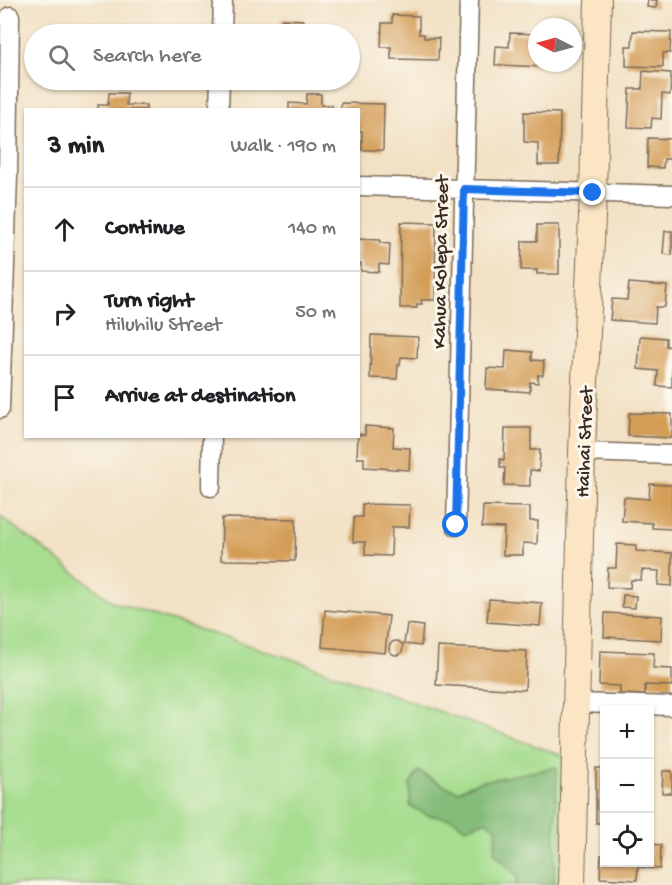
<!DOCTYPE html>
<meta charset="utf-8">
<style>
:root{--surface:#fff;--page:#f2f2f2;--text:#202124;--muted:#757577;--line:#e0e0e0}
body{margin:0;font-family:"Gochi Hand",sans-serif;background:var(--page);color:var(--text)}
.controls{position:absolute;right:18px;bottom:18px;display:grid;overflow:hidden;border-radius:0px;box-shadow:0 2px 4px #0004}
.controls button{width:54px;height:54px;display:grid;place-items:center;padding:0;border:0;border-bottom:2px solid var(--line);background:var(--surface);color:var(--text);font:30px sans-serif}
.compass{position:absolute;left:528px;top:18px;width:54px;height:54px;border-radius:50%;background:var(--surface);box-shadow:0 2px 4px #0004;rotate:276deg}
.stop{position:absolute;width:18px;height:18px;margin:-14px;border:4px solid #1a73e8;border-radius:50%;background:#fff}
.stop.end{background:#1a73e8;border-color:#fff;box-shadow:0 2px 6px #0008}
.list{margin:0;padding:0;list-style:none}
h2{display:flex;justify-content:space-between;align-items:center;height:78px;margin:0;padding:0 24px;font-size:26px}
h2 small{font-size:20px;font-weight:400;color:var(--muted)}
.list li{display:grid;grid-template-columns:39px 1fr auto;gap:18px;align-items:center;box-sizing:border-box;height:84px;padding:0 24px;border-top:2px solid var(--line)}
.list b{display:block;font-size:22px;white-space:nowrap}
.list p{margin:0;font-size:20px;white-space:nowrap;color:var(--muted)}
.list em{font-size:20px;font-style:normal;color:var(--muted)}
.icon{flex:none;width:33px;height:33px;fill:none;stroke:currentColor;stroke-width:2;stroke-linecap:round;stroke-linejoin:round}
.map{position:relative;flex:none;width:672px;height:885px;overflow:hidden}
.search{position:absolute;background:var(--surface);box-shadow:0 2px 4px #0004;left:24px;top:24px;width:336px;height:66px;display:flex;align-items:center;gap:15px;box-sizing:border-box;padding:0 21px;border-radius:33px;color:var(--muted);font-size:22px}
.panel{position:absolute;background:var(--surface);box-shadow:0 2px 4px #0004;left:24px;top:108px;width:336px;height:330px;border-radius:0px}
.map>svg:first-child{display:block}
.green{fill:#a6dd8e;stroke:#708456;stroke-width:1.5}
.forest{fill:#84bc79;stroke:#60734c;stroke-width:1.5}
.building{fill:#d49d57}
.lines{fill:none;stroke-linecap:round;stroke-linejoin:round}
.street-casing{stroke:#7b6a58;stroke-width:21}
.secondary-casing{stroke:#7b6a58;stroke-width:28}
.street{stroke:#fff;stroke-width:18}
.secondary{stroke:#fce5c4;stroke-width:26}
.route{stroke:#1a73e8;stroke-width:8}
.labels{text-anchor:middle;stroke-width:6;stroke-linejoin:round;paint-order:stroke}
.street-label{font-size:20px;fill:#3b2a1e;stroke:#fbf7ec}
</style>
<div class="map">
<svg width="672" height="885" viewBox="0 0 672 885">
<rect width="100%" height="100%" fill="#fbf7ec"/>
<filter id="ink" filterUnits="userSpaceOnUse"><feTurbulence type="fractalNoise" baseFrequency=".0167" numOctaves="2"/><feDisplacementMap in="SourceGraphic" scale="12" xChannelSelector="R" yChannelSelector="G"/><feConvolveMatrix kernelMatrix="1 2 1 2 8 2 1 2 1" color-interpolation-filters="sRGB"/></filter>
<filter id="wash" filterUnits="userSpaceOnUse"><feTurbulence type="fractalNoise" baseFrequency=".008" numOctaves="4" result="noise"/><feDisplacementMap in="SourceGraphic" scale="24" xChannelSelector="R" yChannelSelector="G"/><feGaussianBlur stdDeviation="1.35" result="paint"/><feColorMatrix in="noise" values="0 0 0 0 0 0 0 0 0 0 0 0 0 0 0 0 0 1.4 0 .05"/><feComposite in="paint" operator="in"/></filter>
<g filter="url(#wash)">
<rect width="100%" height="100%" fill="#f2e1c4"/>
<path class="green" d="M0,516L113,602L298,661L564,756L560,885H0Z"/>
<path class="forest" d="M557,767L554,885H516L517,876L494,852L497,829L486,821L465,828L453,819L427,815L410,806V785L418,771L443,785L458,791L478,782Z"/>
<g id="blocks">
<path class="building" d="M648,0H657L656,8L647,7Z
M392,15L419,16V34H424V38H439L438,60L391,59V47H381L382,23H392Z
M282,19L303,20V34H278Z
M633,31L671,32L670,53H663V67L626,66V46H632Z
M510,33L537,34V63H547V67L495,65L496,46L509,47Z
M643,71L671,73L670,95L662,94L661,119L652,118L651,128L628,127L630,89H642Z
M109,93H127L126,105H146V110H98V105H108Z
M307,94H321V105H332L331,110H289V103L306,104Z
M341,103L384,104L383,150H362V131H358V110H341Z
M524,112L560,113L559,165H538V143L524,142Z
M648,138L672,139V159H664L663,168L647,167Z
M401,222L436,223L435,300H421L422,304H417V308H400Z
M537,225H559V274H537V270H521L522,241H537Z
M665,231H672V255L663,254Z
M358,239L380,240V243L390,244L389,265L379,264V272L361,271V263H358Z
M629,283L667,286L665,307H656L655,323L610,320L612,299L627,300Z
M371,335L418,337L417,358L401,357L400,365H398L397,379L370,378Z
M640,336L666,338V346L672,347V387L657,386L658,371L638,369Z
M506,350L532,352V360L544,361L543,375H538V383L530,382V392L486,389L487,368L505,369Z
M629,413L672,414V438L628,436Z
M365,426L394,428L393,447L410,448L409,470L364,467V458H357L358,436V434L365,435Z
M505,428H531V450H540L539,471L530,470V486L504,485L505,468H500V459L504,460Z
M650,484L672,485V529L652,528V523L622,521L624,497L649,499Z
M362,504L410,505L409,527H392L391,556L365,555V542H353L354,517H362Z
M483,506L530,507V521H538L537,544L523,543V555H503L504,528L482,527Z
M222,518L296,519L295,561L221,560Z
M617,544L636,545V551L672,553V586L658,585L659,571L642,570L641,580H631L630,588L607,587L608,568H616Z
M623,595L636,596L635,608L622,607Z
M489,599L542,603L540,626L487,622Z
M325,610L389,616L385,653L322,647Z
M605,613L662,616L661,640L604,637Z
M407,624L423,626L421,646L404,644Z
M389 648a7 7 0 1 1 14 0a7 7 0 1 1-14 0Z
M438,647L527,651L525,690L436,685Z
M600,651L654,653L653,668L672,669V686L645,685V695L620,694V686L599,685Z
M596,768H604V823H596Z
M663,771H672V793H662Z
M650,844L661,845L660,869L638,867L637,880L600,878L601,855H604V862H650Z"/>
</g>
</g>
<g filter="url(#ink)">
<use href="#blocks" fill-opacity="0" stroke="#7b6a58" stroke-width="1.5"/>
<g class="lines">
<g class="street-casing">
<path id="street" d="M222,34L223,0
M219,110L220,80
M358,186L672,195
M0,409L8,176L10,16
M582,452L672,455
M211,487L212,436
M456,526L469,0
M578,703L672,706"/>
</g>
<g class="secondary-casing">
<path id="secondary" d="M572,885L582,452L593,193L598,0"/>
</g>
<use href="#street" class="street"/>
<use href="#secondary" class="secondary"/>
</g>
</g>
<g class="lines" filter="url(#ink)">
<path class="route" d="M456,525L464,189L593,193"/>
</g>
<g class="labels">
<g class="street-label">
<text transform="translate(439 262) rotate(-89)" y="7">Kahua Kolepa Street</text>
<text transform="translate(583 442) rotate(-88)" y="7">Haihai Street</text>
</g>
</g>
</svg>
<div class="controls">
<button>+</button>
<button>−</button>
<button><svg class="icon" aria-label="locate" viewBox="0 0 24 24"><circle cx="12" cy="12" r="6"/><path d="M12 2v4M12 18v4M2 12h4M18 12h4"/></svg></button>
</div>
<svg class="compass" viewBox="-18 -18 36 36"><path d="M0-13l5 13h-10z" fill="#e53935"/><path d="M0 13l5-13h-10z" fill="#757577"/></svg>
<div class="stop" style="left:456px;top:525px"></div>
<div class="stop end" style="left:593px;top:193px"></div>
<div class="search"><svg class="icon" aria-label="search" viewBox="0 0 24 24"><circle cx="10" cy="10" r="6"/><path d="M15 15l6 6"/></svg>Search here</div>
<section class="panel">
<h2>3 min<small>Walk · 190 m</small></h2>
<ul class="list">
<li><svg class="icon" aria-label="ahead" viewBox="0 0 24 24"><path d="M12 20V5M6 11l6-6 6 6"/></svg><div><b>Continue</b></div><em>140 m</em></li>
<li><svg class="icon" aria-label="right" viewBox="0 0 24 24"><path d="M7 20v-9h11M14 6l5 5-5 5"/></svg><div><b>Turn right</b><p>Hiluhilu Street</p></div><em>50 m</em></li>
<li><svg class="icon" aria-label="arrive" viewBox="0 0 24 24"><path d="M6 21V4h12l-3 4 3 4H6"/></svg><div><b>Arrive at destination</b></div></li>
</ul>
</section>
</div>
